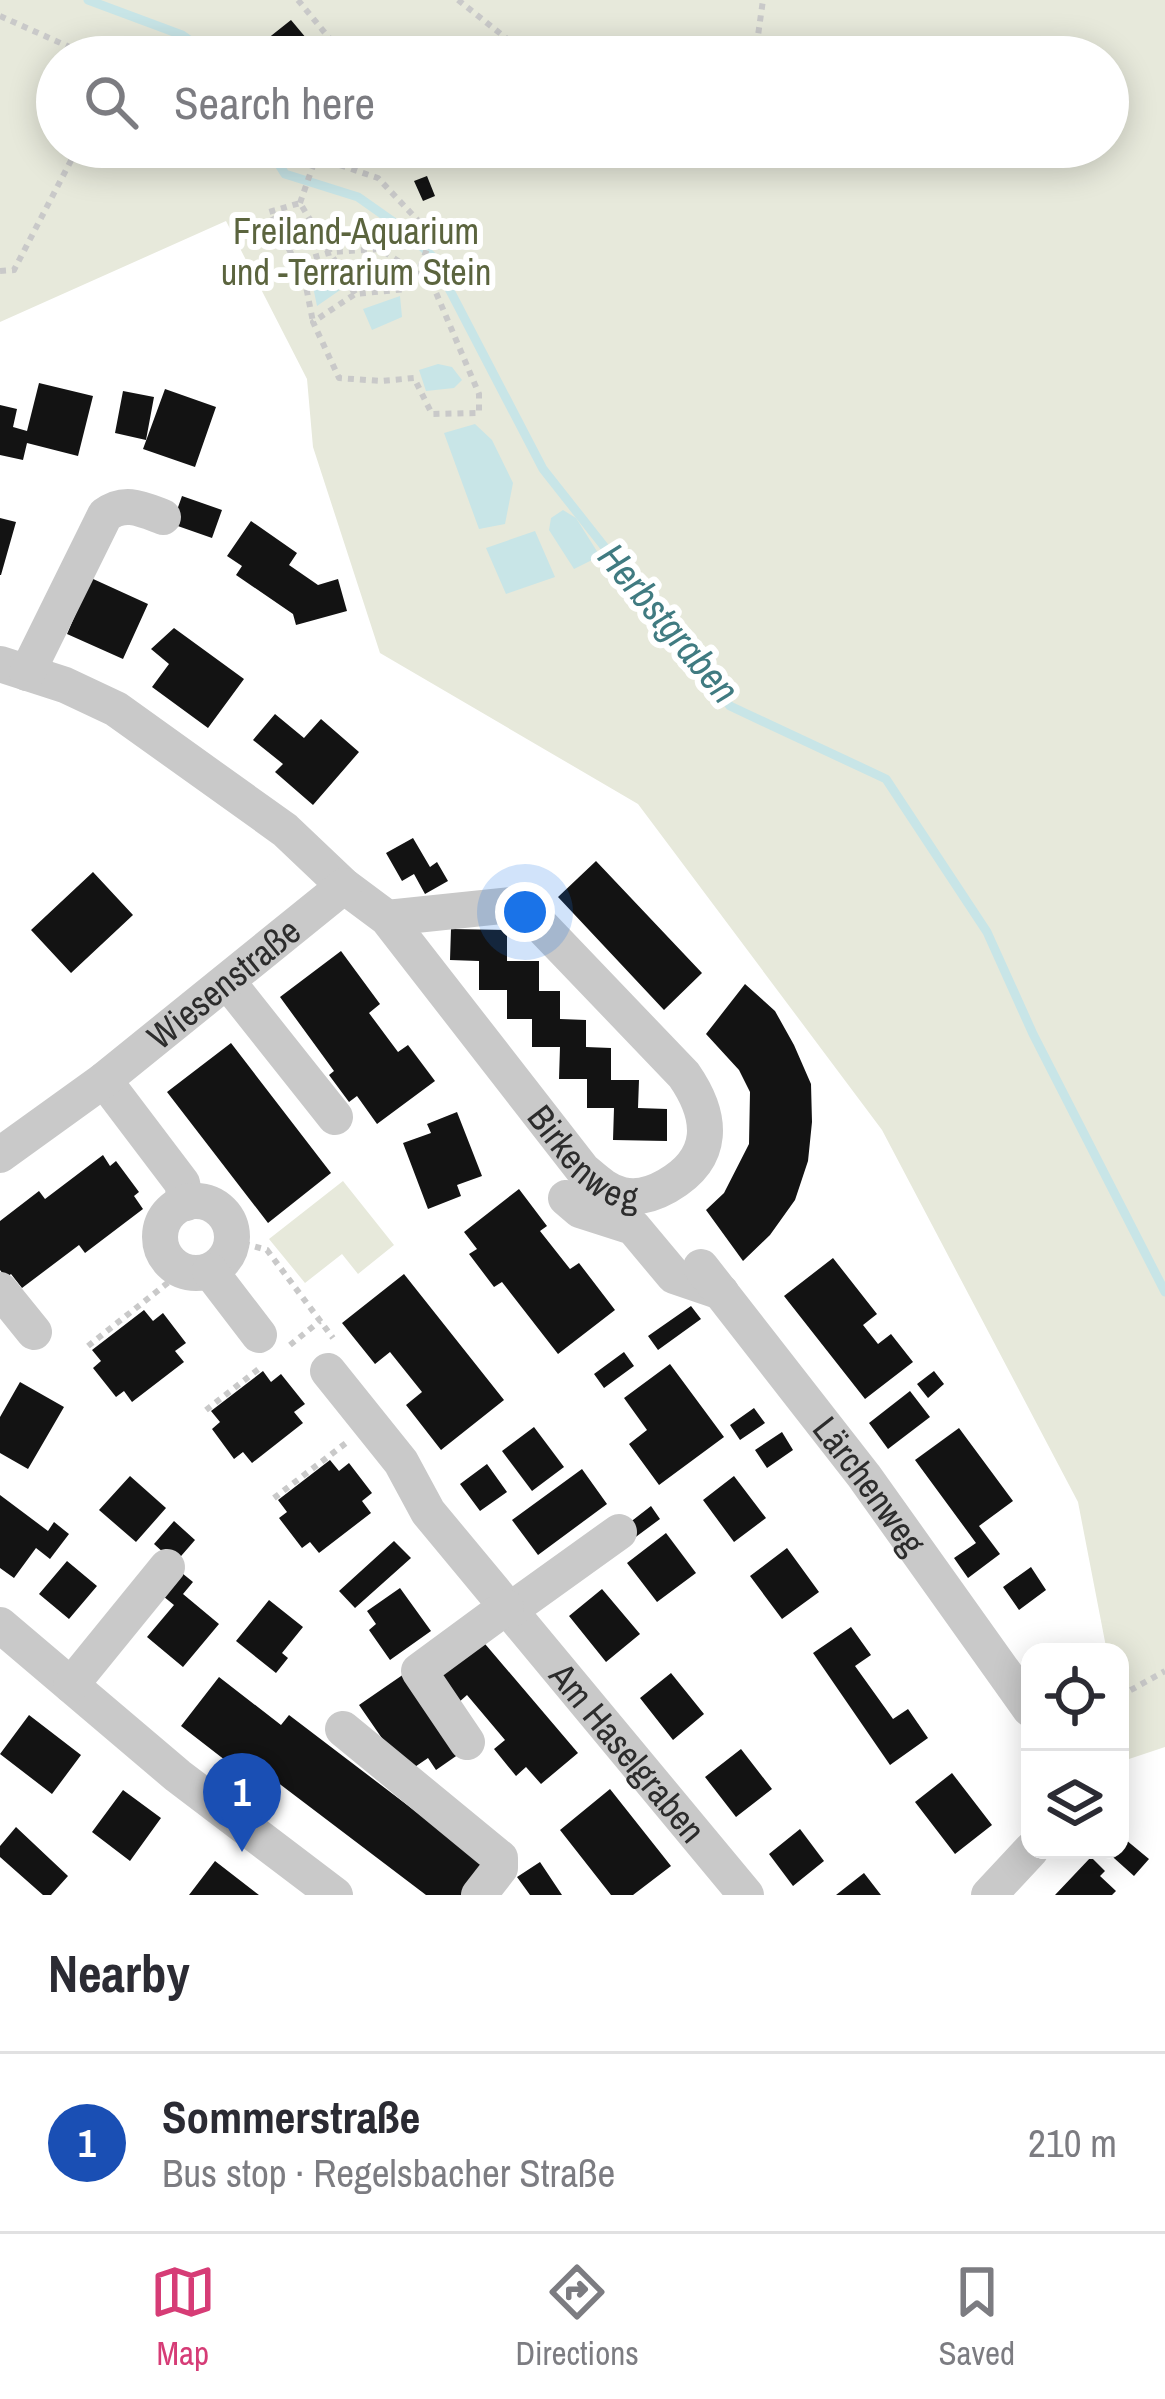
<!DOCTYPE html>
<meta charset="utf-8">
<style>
:root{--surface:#fff;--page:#f2f2f3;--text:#2b2b33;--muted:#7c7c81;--line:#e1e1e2;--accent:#d63c76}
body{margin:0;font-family:"Archivo Narrow",sans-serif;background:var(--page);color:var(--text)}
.controls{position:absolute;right:36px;bottom:36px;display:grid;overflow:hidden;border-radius:24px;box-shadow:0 6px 30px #0003}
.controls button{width:108px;height:108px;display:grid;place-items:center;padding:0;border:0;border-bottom:3px solid var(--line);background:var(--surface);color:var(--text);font:60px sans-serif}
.you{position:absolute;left:525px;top:912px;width:42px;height:42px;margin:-30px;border:9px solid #fff;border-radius:50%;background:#1a73e8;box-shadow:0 0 0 18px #1a73e833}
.badge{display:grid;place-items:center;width:78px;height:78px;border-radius:50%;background:var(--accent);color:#fff;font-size:39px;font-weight:700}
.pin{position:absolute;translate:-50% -99px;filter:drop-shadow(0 3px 6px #0008)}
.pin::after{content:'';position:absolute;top:63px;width:42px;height:36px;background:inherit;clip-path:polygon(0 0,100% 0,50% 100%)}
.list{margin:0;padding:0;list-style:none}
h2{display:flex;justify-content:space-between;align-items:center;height:156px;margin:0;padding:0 48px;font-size:51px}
h2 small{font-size:39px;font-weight:400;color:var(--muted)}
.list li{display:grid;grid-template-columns:78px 1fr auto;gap:36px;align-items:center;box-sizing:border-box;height:180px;padding:0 48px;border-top:3px solid var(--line)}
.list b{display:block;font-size:45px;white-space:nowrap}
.list p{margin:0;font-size:39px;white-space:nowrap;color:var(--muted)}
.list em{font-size:39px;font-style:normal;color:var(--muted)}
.icon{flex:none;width:66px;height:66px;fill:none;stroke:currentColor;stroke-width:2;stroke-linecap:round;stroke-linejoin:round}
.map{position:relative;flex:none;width:1165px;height:1895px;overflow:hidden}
.search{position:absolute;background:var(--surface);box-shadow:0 6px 30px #0003;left:36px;right:36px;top:36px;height:132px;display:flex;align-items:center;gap:30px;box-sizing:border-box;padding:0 42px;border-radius:66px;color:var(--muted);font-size:45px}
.sheet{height:336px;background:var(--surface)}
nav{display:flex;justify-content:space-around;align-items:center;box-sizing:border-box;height:168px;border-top:3px solid var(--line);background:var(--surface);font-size:33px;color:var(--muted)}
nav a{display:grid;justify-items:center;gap:6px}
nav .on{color:var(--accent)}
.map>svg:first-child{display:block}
.green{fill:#e7e9db;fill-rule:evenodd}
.water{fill:#c8e5e7}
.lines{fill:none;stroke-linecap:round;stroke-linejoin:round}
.stream{stroke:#c8e5e7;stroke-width:9}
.building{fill:#131313}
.path{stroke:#c9c9c9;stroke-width:6;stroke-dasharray:6 6;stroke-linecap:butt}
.minor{stroke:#c9c9c9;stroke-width:36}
.labels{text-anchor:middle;stroke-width:12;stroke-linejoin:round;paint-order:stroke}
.park-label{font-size:36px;fill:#5b643e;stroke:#fff}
.street-label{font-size:36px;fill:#2c2c2c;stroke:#fff}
.water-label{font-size:39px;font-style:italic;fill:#407b81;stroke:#fff}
</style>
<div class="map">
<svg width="1165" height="1895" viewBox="0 0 1165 1895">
<rect width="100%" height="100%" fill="#fff"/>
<path class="green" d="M0,0H1165V1747L1129,1759L1120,1715V1652H1107L1078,1502L882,1130L638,804L380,653L313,447L307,379L226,221L0,322ZM57,57H1108V147H57Z
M343,1181L394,1245L358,1274L342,1254L305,1283L269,1239Z"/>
<path class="water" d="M329,268L343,288L317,306L311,277Z
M400,296L402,317L372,330L363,309Z
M438,364L452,367L462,380L454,388L426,391L419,370Z
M475,424L492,440L513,483L505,524L479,529L444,433Z
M563,510L576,518L600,556L574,569L549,530L551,518Z
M535,531L555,577L506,594L486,548Z"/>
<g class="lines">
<path class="stream" d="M88,0L182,35L213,57
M268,147L285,174L358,197L402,228L432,256L543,469L730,706L886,779L987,932L1033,1034L1165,1292"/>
</g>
<path class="building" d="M291,20L317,51L310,57H296L290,49L280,57H273L262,43Z
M390,147H417L396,158Z
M427,176L435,196L423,201L414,181Z
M39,383L93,396L78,456L27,443L23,460L0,455V405L17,409L13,427L27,431Z
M165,389L216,407L195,467L143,449Z
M123,391L154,397L146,440L115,433Z
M182,496L222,510L212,538L172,524Z
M0,518L16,522L1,575H0Z
M251,521L297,553L289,565L318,585L338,579L347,611L296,625L293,614L236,575L242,566L227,556Z
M91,578L148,604L123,659L67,634Z
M174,628L244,679L208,728L152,687L169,664L151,649Z
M275,714L304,738L321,719L359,752L313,805L275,772L283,764L253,740Z
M413,838L430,867L437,862L448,881L425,894L414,874L402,881L386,853Z
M596,861L702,973L664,1010L558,897Z
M93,872L133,915L71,973L31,930Z
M451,929L507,930V961H539V991H560V1019L586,1020V1047L611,1048V1080H639L638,1108L667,1109V1141L613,1140L614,1108H587V1079H559L560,1047H532V1019H507V990H479V961L450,960Z
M341,951L380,1004L369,1013L398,1052L408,1045L435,1081L377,1124L357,1096L349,1102L329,1075L334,1071L280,997Z
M745,984L775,1011L794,1045L811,1084L812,1122L808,1161L795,1200L770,1235L743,1261L706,1210L724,1193L749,1144L750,1092L739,1070L706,1034Z
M231,1043L331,1173L268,1223L167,1092Z
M457,1112L482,1176L457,1185L461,1196L428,1209L403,1143L431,1133L427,1124Z
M103,1155L110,1166L116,1161L139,1192L134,1196L143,1209L85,1253L79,1245L22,1288L11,1274L6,1278L0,1270V1221L39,1191L45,1199Z
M519,1189L547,1226L540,1231L570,1269L579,1263L615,1310L558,1354L502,1282L494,1287L469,1254L477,1249L464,1232Z
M833,1258L877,1314L863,1325L878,1344L891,1334L913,1362L865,1399L784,1296Z
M404,1274L504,1400L441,1450L406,1405L422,1392L390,1352L375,1364L342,1323Z
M691,1306L701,1319L658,1350L648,1336Z
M144,1310L153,1321L163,1313L186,1343L175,1351L184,1362L132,1402L124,1391L116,1397L93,1368L101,1361L92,1350Z
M624,1352L634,1366L604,1388L594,1374Z
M670,1364L724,1437L659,1485L629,1444L647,1430L624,1398Z
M263,1371L271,1382L281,1374L305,1404L294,1412L303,1423L252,1463L243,1452L234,1459L212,1429L220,1422L211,1411Z
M934,1371L944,1384L928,1398L917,1384Z
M20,1382L64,1407L28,1469L0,1453V1417Z
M910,1391L930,1417L888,1449L869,1423Z
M754,1408L765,1423L740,1440L730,1425Z
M534,1427L564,1467L532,1491L502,1451Z
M959,1428L1013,1501L979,1526L1000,1554L968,1578L954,1558L976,1543L915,1460Z
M782,1432L793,1450L767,1468L755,1450Z
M330,1460L339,1471L349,1463L372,1493L362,1501L371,1513L319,1553L310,1542L302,1548L279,1518L287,1512L278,1500Z
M487,1464L507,1492L480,1511L460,1484Z
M582,1469L607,1504L538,1555L512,1520Z
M130,1476L166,1508L136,1542L99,1510Z
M734,1476L766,1518L734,1542L703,1500Z
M0,1495L48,1531L54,1522L69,1534L50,1559L36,1548L14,1578L0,1568Z
M651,1506L660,1519L633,1539L624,1527Z
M174,1521L195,1540L175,1563L154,1544Z
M666,1533L696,1573L657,1602L627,1563Z
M394,1541L411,1558L355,1608L339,1591Z
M787,1548L819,1592L782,1619L750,1576Z
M67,1561L97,1586L69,1619L39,1594Z
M1031,1567L1046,1590L1019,1610L1003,1587Z
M177,1569L193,1582L183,1594L219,1624L183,1667L147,1637L174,1605L158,1592Z
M400,1588L431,1631L390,1660L369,1630L376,1624L367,1611Z
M602,1589L640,1634L606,1662L569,1616Z
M269,1600L303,1627L282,1653L288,1658L276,1673L236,1641Z
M851,1627L871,1655L855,1666L893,1719L908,1709L928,1738L890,1765L813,1653Z
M480,1638L578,1753L541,1784L526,1767L516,1776L494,1749L505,1740L467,1695L458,1703L436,1676Z
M671,1673L704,1714L673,1740L640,1698Z
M404,1674L459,1754L436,1770L428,1758L406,1773L359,1705Z
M219,1677L281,1725L289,1715L486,1865L463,1895H426L252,1763L243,1774L181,1726Z
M29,1715L81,1755L52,1794L0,1754Z
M741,1749L772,1789L736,1817L705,1777Z
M952,1773L992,1825L955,1854L915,1802Z
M610,1789L671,1866L633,1895H611L560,1830Z
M123,1790L161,1818L130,1861L92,1832Z
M16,1827L68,1876L51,1895H43L0,1857V1846Z
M800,1829L824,1861L793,1886L769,1854Z
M1120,1835L1149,1859L1134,1876L1105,1850H1120Z
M1091,1857L1105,1871L1100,1876L1116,1891L1112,1895H1055Z
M215,1861L259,1895H189Z
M540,1862L562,1895H530L517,1877Z
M864,1873L881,1895H836Z"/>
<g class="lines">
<path class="path" d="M298,0L339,50L330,57
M458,0L530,57
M0,16L92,57
M755,57L763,0
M312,147L316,157L378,178L425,228L429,243L418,274L380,249L332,252L301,261L313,322
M720,147H730
M300,203L316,157
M301,261L292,255L269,212L300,203L355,294
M0,271L14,270L78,147
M418,274L407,289L355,294L313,322L339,378L381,381L414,378L432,414L479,413V394L423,262
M232,1240L267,1250L333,1338
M290,1345L320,1321
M88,1346L179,1274
M206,1410L260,1368
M274,1498L346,1443
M1120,1696L1165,1671"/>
<g class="minor">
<path id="s1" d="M0,664L65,685L116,709L285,830L344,886L387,918L583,1170C595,1180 606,1191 622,1195C638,1199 653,1194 667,1186C716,1158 713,1117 684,1075L527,911L512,905L387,918"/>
<path d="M27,673L105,515C125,500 142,509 163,517"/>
<path d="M227,981L335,1117"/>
<path d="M104,1080L182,1183L186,1203"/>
<path id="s2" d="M0,1155L104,1080L344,886"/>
<path d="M566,1198L580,1210L633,1227L674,1276L721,1292"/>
<circle cx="196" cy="1237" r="36"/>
<path id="s3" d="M701,1267L864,1476L1030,1709"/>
<path d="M210,1271L259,1335"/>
<path d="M0,1290L34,1332"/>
<path id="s4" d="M328,1371L401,1462L428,1512L746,1895"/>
<path d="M509,1611L619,1532"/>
<path d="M0,1625L178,1776L335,1895"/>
<path d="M71,1685L167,1567"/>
<path d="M343,1729L500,1858V1868L479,1895"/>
<path d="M467,1742L419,1671L506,1607"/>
<path d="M989,1895L1031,1850"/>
</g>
</g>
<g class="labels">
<g class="park-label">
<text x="356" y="244">Freiland-Aquarium<tspan x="356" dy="41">und -Terrarium Stein</tspan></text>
</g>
<g class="street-label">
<text dy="13" stroke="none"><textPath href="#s2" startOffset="282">Wiesenstraße</textPath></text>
<text dy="13" stroke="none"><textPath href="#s1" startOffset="780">Birkenweg</textPath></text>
<text dy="13" stroke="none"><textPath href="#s3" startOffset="276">Lärchenweg</textPath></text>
<text dy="13" stroke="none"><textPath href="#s4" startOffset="486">Am Haselgraben</textPath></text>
</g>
<g class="water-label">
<text transform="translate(669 623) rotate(50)" y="14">Herbstgraben</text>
</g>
</g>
</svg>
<div class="controls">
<button><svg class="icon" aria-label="locate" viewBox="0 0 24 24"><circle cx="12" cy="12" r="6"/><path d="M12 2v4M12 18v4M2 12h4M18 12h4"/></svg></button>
<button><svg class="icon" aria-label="layers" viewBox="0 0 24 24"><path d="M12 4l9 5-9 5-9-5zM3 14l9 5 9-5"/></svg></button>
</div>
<div class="you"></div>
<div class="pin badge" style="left:242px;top:1852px;background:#1a4fb4">1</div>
<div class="search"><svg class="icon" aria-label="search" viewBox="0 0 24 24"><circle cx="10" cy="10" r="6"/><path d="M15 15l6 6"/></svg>Search here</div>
</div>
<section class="sheet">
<h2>Nearby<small></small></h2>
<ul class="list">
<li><span class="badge" style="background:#1a4fb4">1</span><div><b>Sommerstraße</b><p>Bus stop · Regelsbacher Straße</p></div><em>210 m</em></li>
</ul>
</section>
<nav>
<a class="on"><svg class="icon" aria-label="map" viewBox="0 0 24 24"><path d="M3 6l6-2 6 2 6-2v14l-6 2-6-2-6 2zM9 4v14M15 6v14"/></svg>Map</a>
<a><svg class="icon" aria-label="directions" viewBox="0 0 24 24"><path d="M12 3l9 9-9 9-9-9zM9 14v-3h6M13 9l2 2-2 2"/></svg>Directions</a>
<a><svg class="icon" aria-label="saved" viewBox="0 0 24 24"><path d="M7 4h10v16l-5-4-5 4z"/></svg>Saved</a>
</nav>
